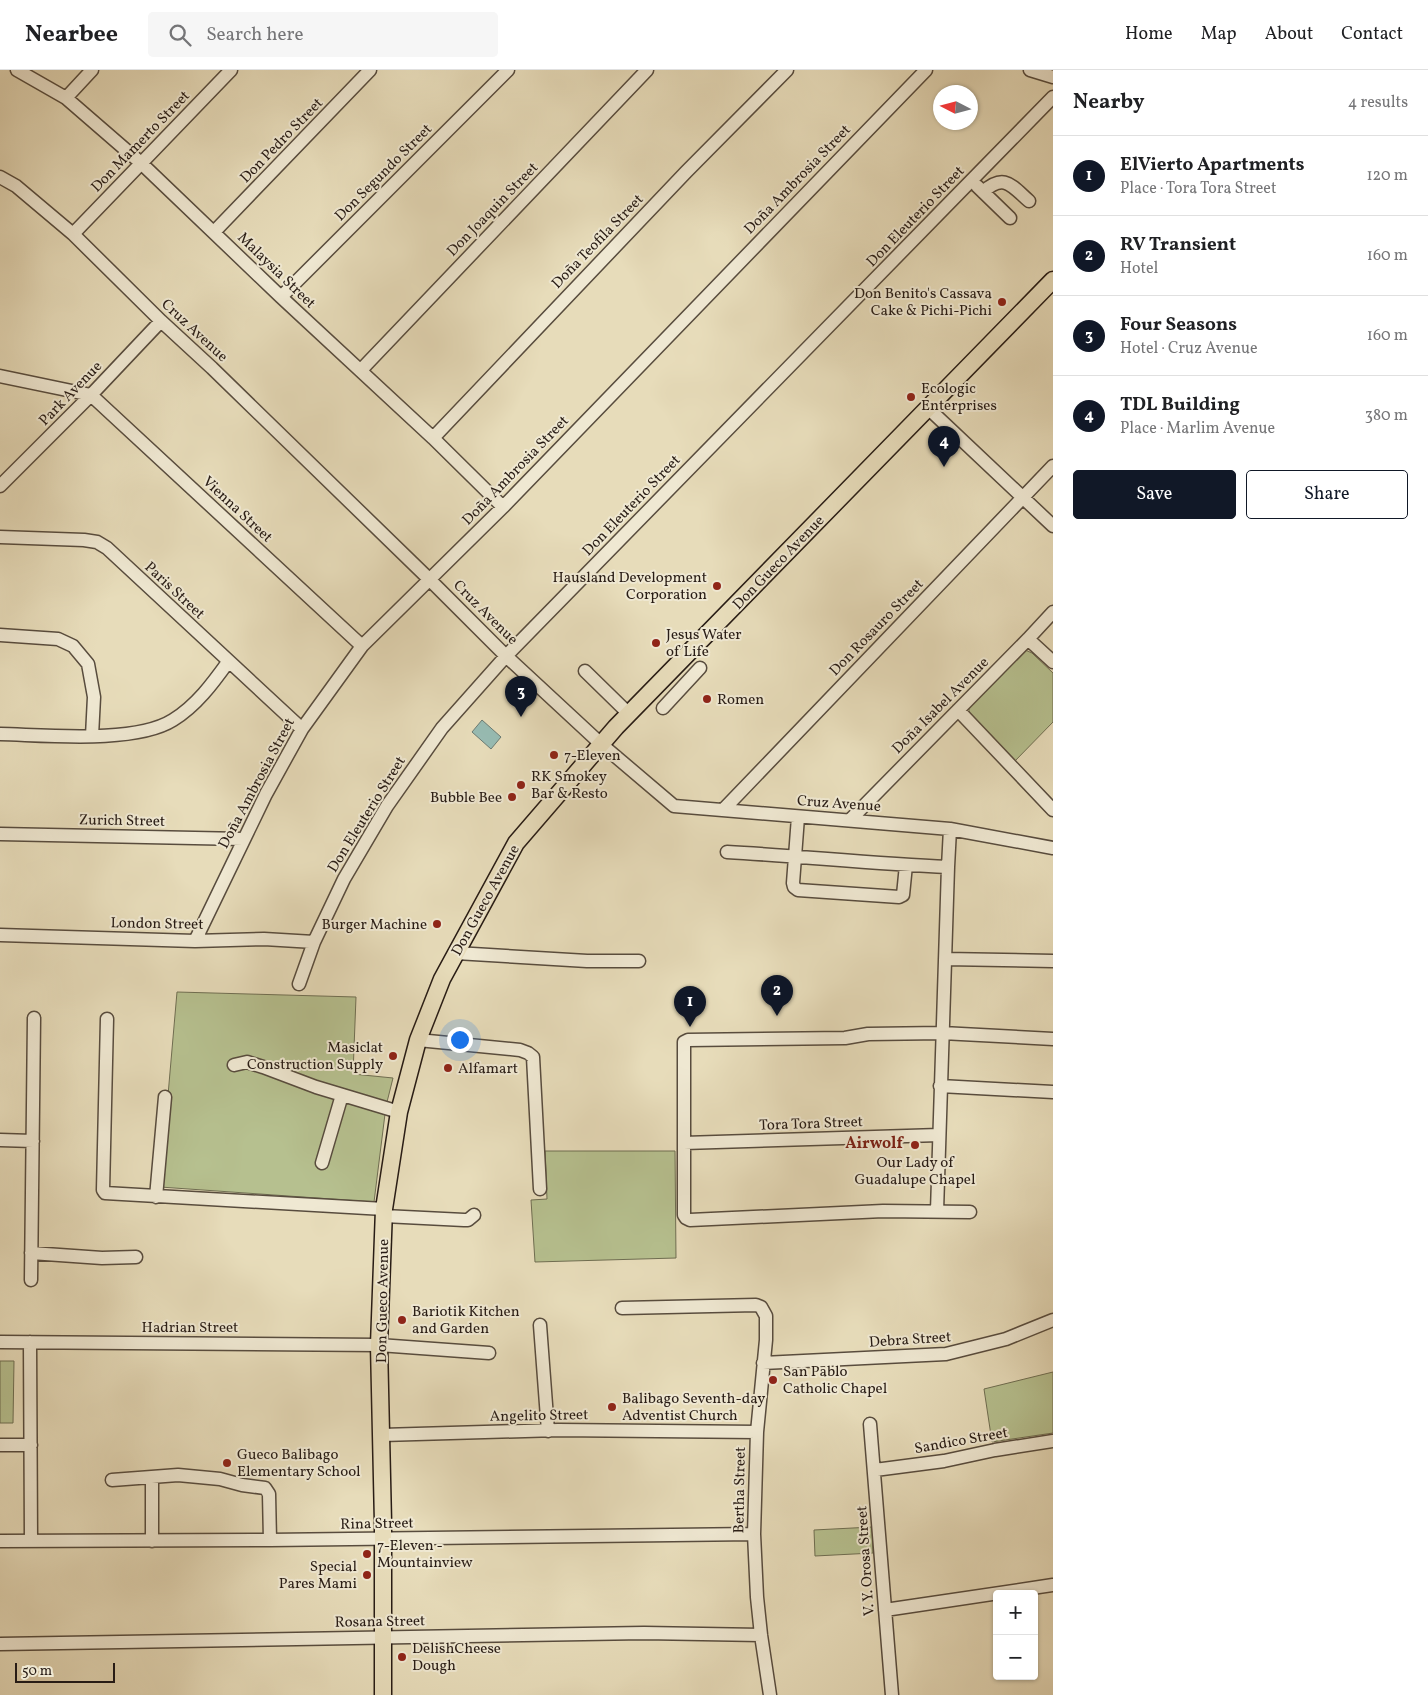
<!DOCTYPE html>
<meta charset="utf-8">
<style>
:root{--surface:#fff;--page:#f6f6f6;--text:#202124;--muted:#757577;--line:#e0e0e0;--accent:#111827}
body{margin:0;font-family:Vollkorn,serif;background:var(--page);color:var(--text)}
.controls{position:absolute;right:15px;bottom:15px;display:grid;overflow:hidden;border-radius:5px;box-shadow:0 1px 4px #0004}
.controls button{width:45px;height:45px;display:grid;place-items:center;padding:0;border:0;border-bottom:1px solid var(--line);background:var(--surface);color:var(--text);font:25px sans-serif}
.compass{position:absolute;left:933px;top:15px;width:45px;height:45px;border-radius:50%;background:var(--surface);box-shadow:0 1px 4px #0004;rotate:276deg}
.scale{position:absolute;left:15px;bottom:12px;width:100px;box-sizing:border-box;padding-left:5px;border:2px solid #281c15;border-top:0;font-size:14px;line-height:18px;white-space:nowrap;color:#281c15;-webkit-text-stroke:4px #efe8d2;paint-order:stroke}
.you{position:absolute;left:459px;top:969px;width:18px;height:18px;margin:-12px;border:4px solid #fff;border-radius:50%;background:#1a73e8;box-shadow:0 0 0 8px #1a73e833}
.badge{display:grid;place-items:center;width:32px;height:32px;border-radius:50%;background:var(--accent);color:#fff;font-size:16px;font-weight:700}
.pin{position:absolute;translate:-50% -41px;filter:drop-shadow(0 1px 2px #0008)}
.pin::after{content:'';position:absolute;top:26px;width:18px;height:15px;background:inherit;clip-path:polygon(0 0,100% 0,50% 100%)}
.list{margin:0;padding:0;list-style:none}
h2{display:flex;justify-content:space-between;align-items:center;height:65px;margin:0;padding:0 20px;font-size:21px}
h2 small{font-size:16px;font-weight:400;color:var(--muted)}
.list li{display:grid;grid-template-columns:32px 1fr auto;gap:15px;align-items:center;box-sizing:border-box;height:80px;padding:0 20px;border-top:1px solid var(--line)}
.list b{display:block;font-size:19px;white-space:nowrap}
.list p{margin:0;font-size:16px;white-space:nowrap;color:var(--muted)}
.list em{font-size:16px;font-style:normal;color:var(--muted)}
.actions{display:flex;gap:10px;padding:15px 20px}
.actions a{flex:1;padding:11px 0;border:1px solid var(--accent);border-radius:5px;text-align:center;font-size:18px;color:var(--accent)}
.actions .main{background:var(--accent);color:#fff}
.icon{flex:none;width:28px;height:28px;fill:none;stroke:currentColor;stroke-width:2;stroke-linecap:round;stroke-linejoin:round}
.map{position:relative;flex:none;width:1053px;height:1625px;overflow:hidden}
header{display:flex;align-items:center;gap:30px;box-sizing:border-box;height:70px;padding:0 25px;background:var(--surface);border-bottom:1px solid var(--line)}
header strong{font-size:24px}
nav{display:flex;gap:28px;margin-inline-start:auto;font-size:18px}
.search{width:350px;height:45px;background:var(--page);display:flex;align-items:center;gap:12px;box-sizing:border-box;padding:0 18px;border-radius:5px;color:var(--muted);font-size:19px}
main{display:flex}
aside{flex:1;background:var(--surface)}
.map>svg:first-child{display:block}
.green{fill:#b6c08f;stroke:#6f6e52}
.water{fill:#97bbb2;stroke:#6b7b73}
.lines{fill:none;stroke-linecap:round;stroke-linejoin:round}
.minor-casing{stroke:#584c3e;stroke-width:15}
.major-casing{stroke:#281c15;stroke-width:19}
.minor{stroke:#efe8d2;stroke-width:12}
.major{stroke:#e7dcba;stroke-width:16}
.poi-dot{fill:#8f2418;stroke:#efe8d2;stroke-width:2}
.labels{text-anchor:middle;stroke-width:4;stroke-linejoin:round;paint-order:stroke}
.street-label{font-size:15px;fill:#281c15;stroke:#efe8d2}
.poi-label{font-size:15px;fill:#281c15;stroke:#efe8d2;text-anchor:start}
.neighbourhood-label{font-size:16px;font-weight:bold;fill:#7a1f14;stroke:#efe8d2}
</style>
<header>
<strong>Nearbee</strong>
<div class="search"><svg class="icon" aria-label="search" viewBox="0 0 24 24"><circle cx="10" cy="10" r="6"/><path d="M15 15l6 6"/></svg>Search here</div>
<nav><a>Home</a><a>Map</a><a>About</a><a>Contact</a></nav>
</header>
<main>
<div class="map">
<svg width="1053" height="1625" viewBox="0 0 1053 1625">
<rect width="100%" height="100%" fill="#e7dcba"/>
<filter id="stains"><feTurbulence type="fractalNoise" baseFrequency=".004" numOctaves="4"/><feColorMatrix values="0 0 0 0 .2 0 0 0 0 .09 0 0 0 0 .02 0 0 0 .5 -.17"/></filter>
<radialGradient id="worn" r=".72"><stop offset=".6" stop-color="#630" stop-opacity="0"/><stop offset="1" stop-color="#630" stop-opacity=".3"/></radialGradient>
<path class="green" d="M1023,579L1032,583L1053,603V652L1014,692L969,643V637Z
M177,922L356,927L353,1004L393,1008L386,1036L374,1132L160,1117Z
M545,1081H675L676,1188L535,1192L531,1130L547,1129Z
M0,1291H14L13,1353H0Z
M1053,1302V1363L992,1372L984,1319Z
M872,1457L873,1483L815,1486L814,1460Z"/>
<path class="water" d="M482,650L501,667L491,679L472,662Z"/>
<g class="lines">
<g class="minor-casing">
<path id="minor" d="M17,0L66,28L141,93L281,227L433,368L503,437
M1030,0L1053,7
M66,28L92,0
M0,107L16,116L73,164L161,251L212,298L429,509L506,586L601,674L674,736L950,759L1053,778
M977,116L1010,148
M983,122C1004,103 1011,115 1029,131
M214,162L370,0
M73,164L231,0
M281,227L508,0
M361,300L647,0
M0,306L91,325L362,576
M929,339L1053,456
M433,368L686,102L787,0
M0,416L91,325L161,251
M0,467L84,470L97,472L107,478L302,659
M0,565L58,569L73,576L88,594L94,627L92,666
M1028,569L1053,592
M585,601L629,644
M663,638L700,598
M958,640L1053,740
M0,664C45,665 135,674 173,650C196,636 213,613 228,592
M723,740L1053,396
M798,747L793,813L794,817L798,820L899,827L903,825L906,795
M850,750L1028,569L1053,542
M0,764L243,769
M727,782C800,786 874,794 948,797
M0,865L195,871L264,869L314,872
M195,871L266,724L302,659L362,576L503,437L926,0
M456,883L587,891H639
M945,889L1053,891
M299,914L314,872L344,809L387,736L442,658L506,586L1053,27
M107,949L103,1120L105,1123L384,1139
M418,970L520,980L528,983L533,987L540,1119
M234,995L247,992L263,997L316,1017L399,1042
M940,1016L1053,1022
M0,1070L33,1071
M684,1073L939,1065
M322,1093L342,1025
M156,1127L165,1027
M937,1141L948,797L950,759
M970,1142L883,1141L690,1150L686,1148L684,1145V972L688,970L845,968L868,964L942,963L1053,969
M384,1146L464,1150H468L474,1145
M31,1183L102,1188L136,1187
M31,1210L34,948
M622,1238L756,1235L761,1237L766,1246V1270L757,1362L754,1464L757,1527L761,1565L770,1625
M540,1255L548,1361
M0,1272L379,1275L489,1283
M30,1272L31,1471
M763,1293L946,1284L1006,1269L1053,1250
M870,1354L892,1625
M382,1365L558,1360L757,1362
M0,1375H31
M875,1400L944,1391L995,1380L1053,1371
M112,1410L178,1405L220,1409L242,1415L265,1418L269,1424L270,1470
M0,1471L270,1470L754,1464
M152,1471V1407
M885,1540L1053,1515
M0,1574L644,1563L761,1565"/>
</g>
<g class="major-casing">
<path id="major" d="M383,1625V1453L379,1275L384,1139L399,1042L418,970L442,909L516,773L616,657L1053,210"/>
</g>
<use href="#minor" class="minor"/>
<use href="#major" class="major"/>
</g>
<g class="poi-dot">
<circle cx="1002" cy="232" r="5"/>
<circle cx="911" cy="327" r="5"/>
<circle cx="717" cy="516" r="5"/>
<circle cx="656" cy="573" r="5"/>
<circle cx="707" cy="629" r="5"/>
<circle cx="554" cy="685" r="5"/>
<circle cx="521" cy="715" r="5"/>
<circle cx="512" cy="727" r="5"/>
<circle cx="437" cy="854" r="5"/>
<circle cx="393" cy="986" r="5"/>
<circle cx="448" cy="998" r="5"/>
<circle cx="915" cy="1075" r="5"/>
<circle cx="402" cy="1250" r="5"/>
<circle cx="773" cy="1310" r="5"/>
<circle cx="612" cy="1337" r="5"/>
<circle cx="227" cy="1393" r="5"/>
<circle cx="367" cy="1484" r="5"/>
<circle cx="367" cy="1505" r="5"/>
<circle cx="402" cy="1587" r="5"/>
</g>
<g class="labels">
<g class="street-label">
<text transform="translate(281 70) rotate(-46)" y="5">Don Pedro Street</text>
<text transform="translate(140 71) rotate(-46)" y="5">Don Mamerto Street</text>
<text transform="translate(383 102) rotate(-45)" y="5">Don Segundo Street</text>
<text transform="translate(797 109) rotate(-46)" y="5">Doña Ambrosia Street</text>
<text transform="translate(492 139) rotate(-46)" y="5">Don Joaquin Street</text>
<text transform="translate(915 146) rotate(-46)" y="5">Don Eleuterio Street</text>
<text transform="translate(597 171) rotate(-46)" y="5">Doña Teofila Street</text>
<text transform="translate(277 200) rotate(44)" y="5">Malaysia Street</text>
<text transform="translate(195 260) rotate(43)" y="5">Cruz Avenue</text>
<text transform="translate(70 323) rotate(-46)" y="5">Park Avenue</text>
<text transform="translate(515 400) rotate(-46)" y="5">Doña Ambrosia Street</text>
<text transform="translate(631 435) rotate(-46)" y="5">Don Eleuterio Street</text>
<text transform="translate(238 439) rotate(43)" y="5">Vienna Street</text>
<text transform="translate(778 492) rotate(-46)" y="5">Don Gueco Avenue</text>
<text transform="translate(175 520) rotate(43)" y="5">Paris Street</text>
<text transform="translate(486 542) rotate(45)" y="5">Cruz Avenue</text>
<text transform="translate(876 557) rotate(-46)" y="5">Don Rosauro Street</text>
<text transform="translate(940 635) rotate(-45)" y="5">Doña Isabel Avenue</text>
<text transform="translate(256 713) rotate(-62)" y="5">Doña Ambrosia Street</text>
<text transform="translate(839 733) rotate(4)" y="5">Cruz Avenue</text>
<text transform="translate(366 744) rotate(-58)" y="5">Don Eleuterio Street</text>
<text transform="translate(122 750) rotate(1)" y="5">Zurich Street</text>
<text transform="translate(485 830) rotate(-61)" y="5">Don Gueco Avenue</text>
<text transform="translate(157 853) rotate(1)" y="5">London Street</text>
<text transform="translate(811 1053) rotate(-2)" y="5">Tora Tora Street</text>
<text transform="translate(382 1231) rotate(-89)" y="5">Don Gueco Avenue</text>
<text x="190" y="1262">Hadrian Street</text>
<text transform="translate(910 1269) rotate(-4)" y="5">Debra Street</text>
<text transform="translate(539 1345) rotate(-1)" y="5">Angelito Street</text>
<text transform="translate(961 1370) rotate(-10)" y="5">Sandico Street</text>
<text transform="translate(739 1420) rotate(-89)" y="5">Bertha Street</text>
<text transform="translate(377 1453) rotate(-1)" y="5">Rina Street</text>
<text transform="translate(865 1491) rotate(-94)" y="5">V. Y. Orosa Street</text>
<text transform="translate(380 1551) rotate(-1)" y="5">Rosana Street</text>
</g>
<g class="poi-label">
<text x="992" y="228" text-anchor="end">Don Benito's Cassava<tspan x="992" dy="17">Cake &amp; Pichi-Pichi</tspan></text>
<text x="921" y="323">Ecologic<tspan x="921" dy="17">Enterprises</tspan></text>
<text x="707" y="512" text-anchor="end">Hausland Development<tspan x="707" dy="17">Corporation</tspan></text>
<text x="666" y="569">Jesus Water<tspan x="666" dy="17">of Life</tspan></text>
<text x="717" y="634">Romen</text>
<text x="564" y="690">7-Eleven</text>
<text x="531" y="711">RK Smokey<tspan x="531" dy="17">Bar &amp; Resto</tspan></text>
<text x="502" y="732" text-anchor="end">Bubble Bee</text>
<text x="427" y="859" text-anchor="end">Burger Machine</text>
<text x="383" y="982" text-anchor="end">Masiclat<tspan x="383" dy="17">Construction Supply</tspan></text>
<text x="458" y="1003">Alfamart</text>
<text x="915" y="1097" text-anchor="middle">Our Lady of<tspan x="915" dy="17">Guadalupe Chapel</tspan></text>
<text x="412" y="1246">Bariotik Kitchen<tspan x="412" dy="17">and Garden</tspan></text>
<text x="783" y="1306">San Pablo<tspan x="783" dy="17">Catholic Chapel</tspan></text>
<text x="622" y="1333">Balibago Seventh-day<tspan x="622" dy="17">Adventist Church</tspan></text>
<text x="237" y="1389">Gueco Balibago<tspan x="237" dy="17">Elementary School</tspan></text>
<text x="377" y="1480">7-Eleven -<tspan x="377" dy="17">Mountainview</tspan></text>
<text x="357" y="1501" text-anchor="end">Special<tspan x="357" dy="17">Pares Mami</tspan></text>
<text x="412" y="1583">DelishCheese<tspan x="412" dy="17">Dough</tspan></text>
</g>
<g class="neighbourhood-label">
<text x="874" y="1078">Airwolf</text>
</g>
</g>
<rect width="100%" height="100%" filter="url(#stains)"/>
<rect width="100%" height="100%" fill="url(#worn)"/>
</svg>
<div class="controls">
<button>+</button>
<button>−</button>
</div>
<svg class="compass" viewBox="-18 -18 36 36"><path d="M0-13l5 13h-10z" fill="#e53935"/><path d="M0 13l5-13h-10z" fill="#757577"/></svg>
<div class="scale">50 m</div>
<div class="you"></div>
<div class="pin badge" style="left:690px;top:957px">1</div>
<div class="pin badge" style="left:777px;top:946px">2</div>
<div class="pin badge" style="left:521px;top:647px">3</div>
<div class="pin badge" style="left:944px;top:397px">4</div>
</div>
<aside>
<h2>Nearby<small>4 results</small></h2>
<ul class="list">
<li><span class="badge">1</span><div><b>ElVierto Apartments</b><p>Place · Tora Tora Street</p></div><em>120 m</em></li>
<li><span class="badge">2</span><div><b>RV Transient</b><p>Hotel</p></div><em>160 m</em></li>
<li><span class="badge">3</span><div><b>Four Seasons</b><p>Hotel · Cruz Avenue</p></div><em>160 m</em></li>
<li><span class="badge">4</span><div><b>TDL Building</b><p>Place · Marlim Avenue</p></div><em>380 m</em></li>
</ul>
<div class="actions"><a class="main">Save</a><a>Share</a></div>
</aside>
</main>
